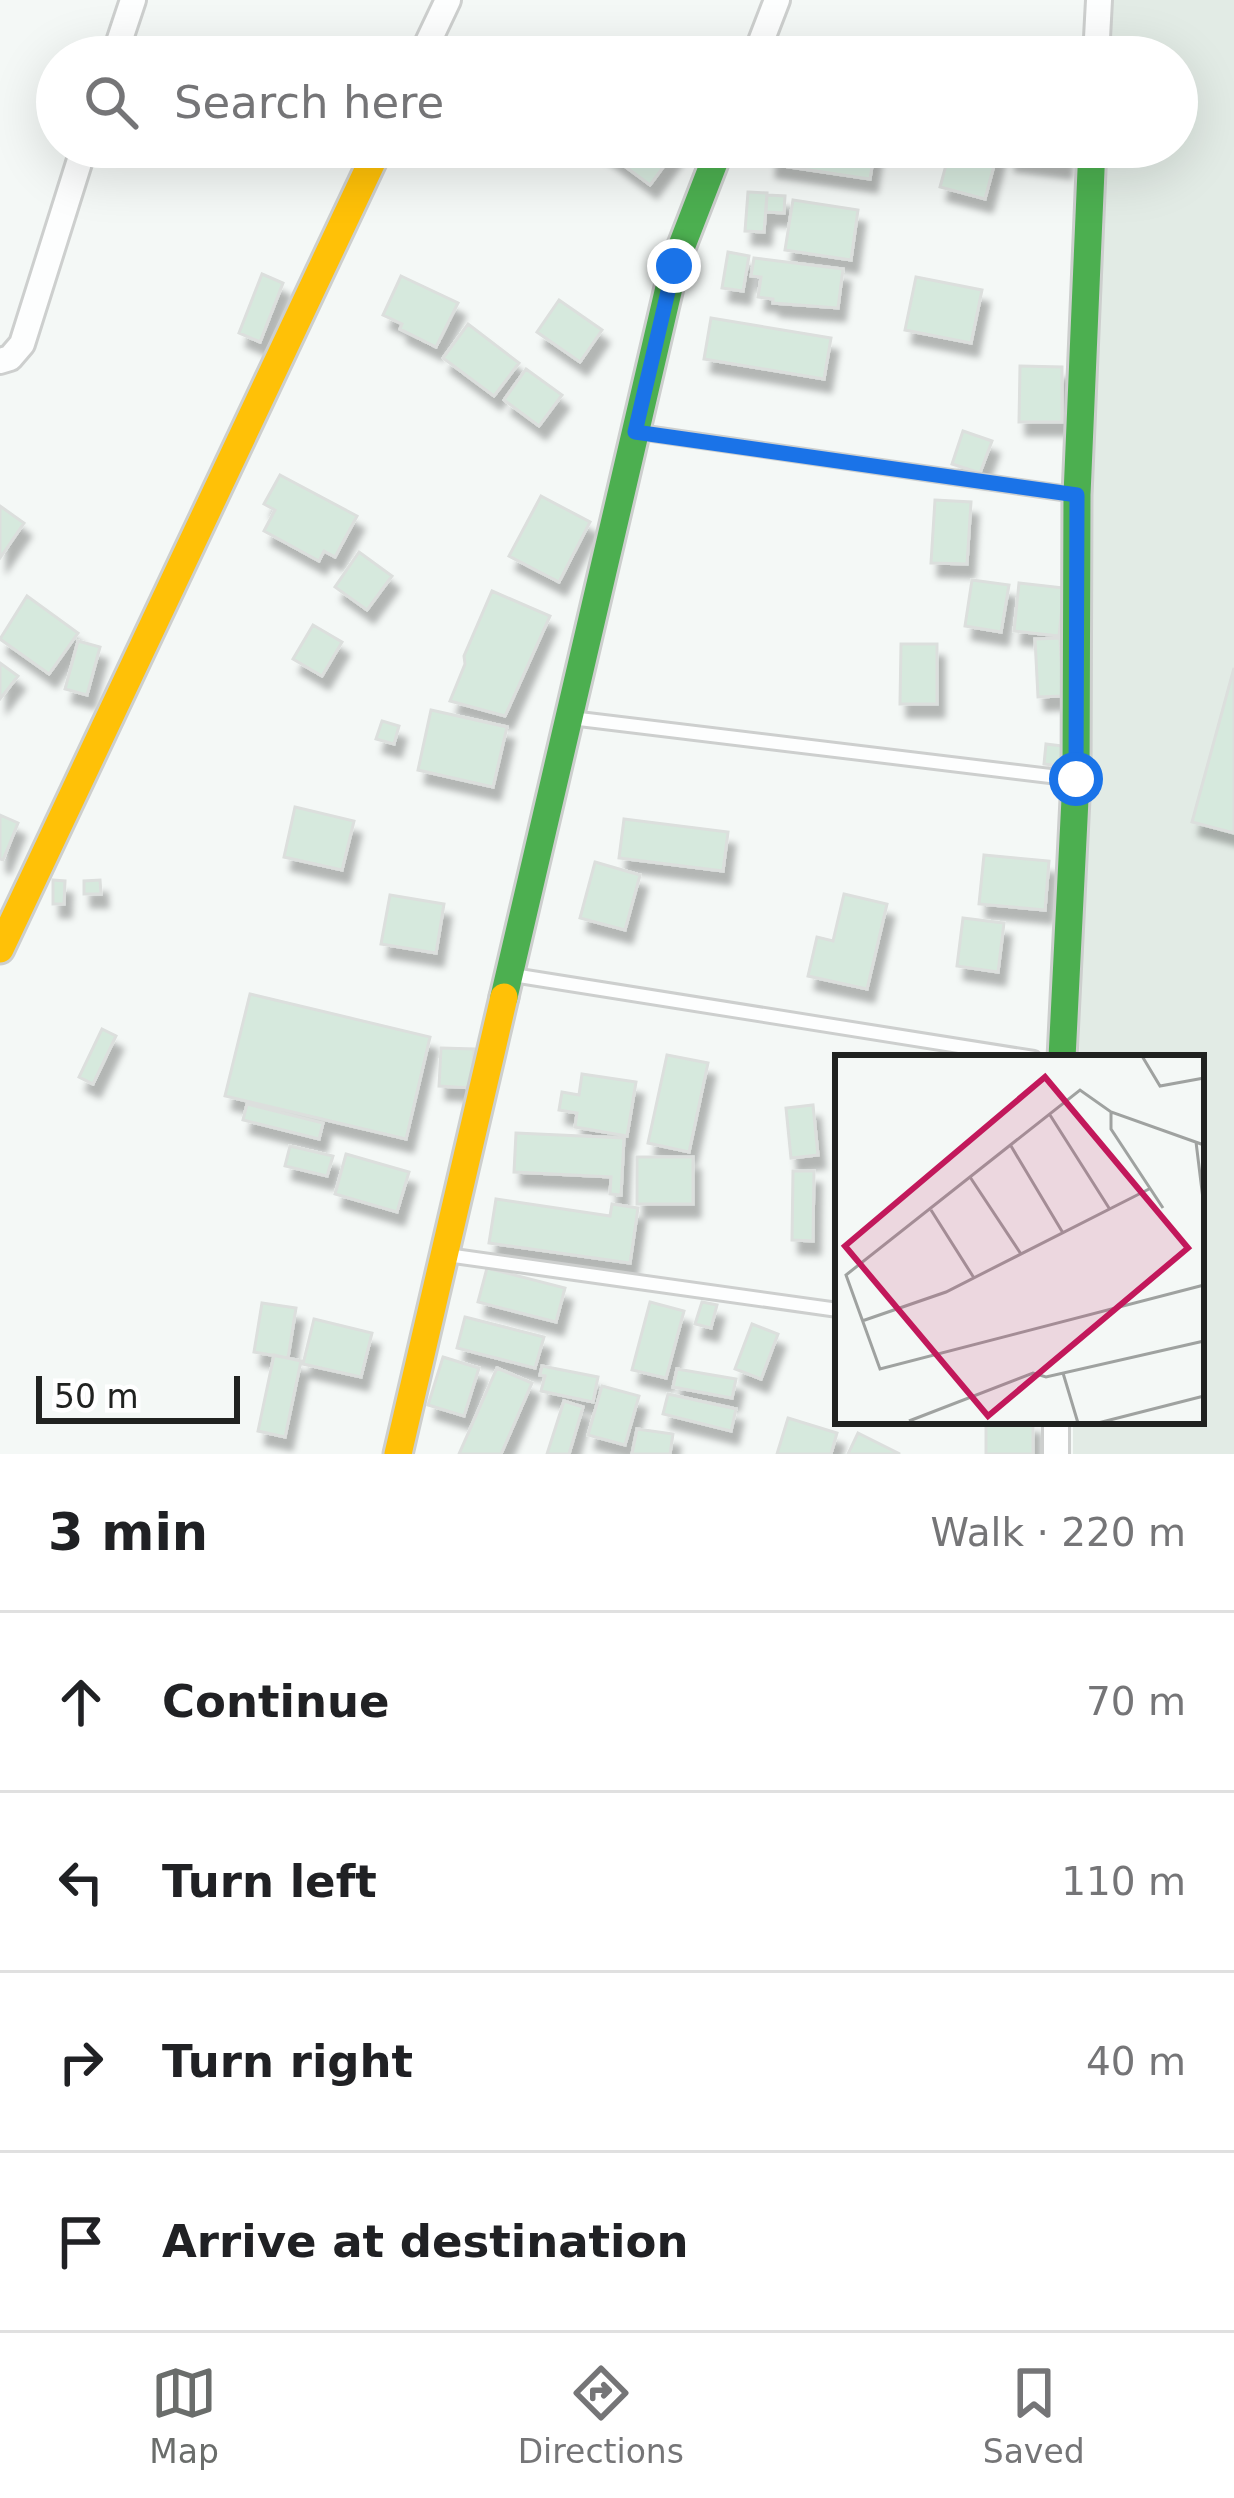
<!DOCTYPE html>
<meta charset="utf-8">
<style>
:root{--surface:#fff;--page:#f6f6f6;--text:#202124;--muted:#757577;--line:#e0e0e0;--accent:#6a6d6b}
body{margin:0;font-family:"DejaVu Sans",sans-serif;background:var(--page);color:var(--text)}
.scale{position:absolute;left:36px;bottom:30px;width:204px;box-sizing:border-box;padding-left:12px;border:6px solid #202220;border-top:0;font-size:33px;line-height:42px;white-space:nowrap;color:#202220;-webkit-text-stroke:9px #fff;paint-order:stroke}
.stop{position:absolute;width:36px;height:36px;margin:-27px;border:9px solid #1a73e8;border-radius:50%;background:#fff}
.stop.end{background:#1a73e8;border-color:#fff;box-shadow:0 3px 12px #0008}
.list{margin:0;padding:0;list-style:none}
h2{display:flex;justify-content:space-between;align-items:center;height:156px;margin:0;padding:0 48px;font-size:51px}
h2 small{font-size:39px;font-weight:400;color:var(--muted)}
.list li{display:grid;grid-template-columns:78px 1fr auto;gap:36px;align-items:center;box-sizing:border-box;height:180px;padding:0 48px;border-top:3px solid var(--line)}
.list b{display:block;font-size:45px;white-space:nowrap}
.list em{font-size:39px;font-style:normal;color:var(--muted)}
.icon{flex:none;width:66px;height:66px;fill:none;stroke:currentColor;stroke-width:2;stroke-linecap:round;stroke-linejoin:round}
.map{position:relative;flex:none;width:1234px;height:1454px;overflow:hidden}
.search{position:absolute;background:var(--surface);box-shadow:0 12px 48px #0002;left:36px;right:36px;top:36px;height:132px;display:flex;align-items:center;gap:30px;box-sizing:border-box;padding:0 42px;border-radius:66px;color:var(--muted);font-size:45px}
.sheet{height:876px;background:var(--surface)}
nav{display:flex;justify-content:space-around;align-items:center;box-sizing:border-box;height:168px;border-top:3px solid var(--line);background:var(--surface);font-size:33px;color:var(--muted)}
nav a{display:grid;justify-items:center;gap:6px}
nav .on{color:var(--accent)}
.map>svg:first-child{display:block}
.built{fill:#e2ebe5}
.building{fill:#d6e9dd;stroke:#dcdfdd;stroke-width:3;filter:url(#shadow)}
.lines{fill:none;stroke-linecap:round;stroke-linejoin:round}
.lane-casing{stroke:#cdcfce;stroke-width:18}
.street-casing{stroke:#cdcfce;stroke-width:30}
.fast-casing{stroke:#cdcfce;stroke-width:33}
.slow-casing{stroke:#cdcfce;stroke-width:33}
.lane{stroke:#fdfefe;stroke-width:12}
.street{stroke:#fdfefe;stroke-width:24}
.fast{stroke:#4caf50;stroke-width:27}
.slow{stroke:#ffc107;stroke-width:27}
.route{stroke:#1a73e8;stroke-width:15}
.inset-road{fill:none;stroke:#9fa2a0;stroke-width:3}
.view{fill:#c2185b;fill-opacity:0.15;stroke:#c2185b;stroke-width:6}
.inset-edge{fill:none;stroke:#202220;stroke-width:6}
</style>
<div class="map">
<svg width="1234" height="1454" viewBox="0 0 1234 1454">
<defs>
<filter id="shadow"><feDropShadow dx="7" dy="13" stdDeviation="3" flood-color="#0004"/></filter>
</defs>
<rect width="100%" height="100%" fill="#f4f8f6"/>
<path class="built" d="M1095,0H1234V1454H1073V1421H1201V1058H1079L1093,147H1177V57H1094Z"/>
<path class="building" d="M1027,41L1082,50L1081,57H1025Z
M599,147H670L675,151L650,185Z
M771,147H875L870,179L769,164Z
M951,147H999L985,199L940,187Z
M1010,147H1066L1064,165L1008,158Z
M748,192L767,193L764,232L745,231Z
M767,195L785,196L784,213L766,212Z
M793,200L858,210L851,260L785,250Z
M728,252L749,256L743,291L722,288Z
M754,258L843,269L838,308L773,303V299L758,297L761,277L751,276Z
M262,274L283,283L260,342L239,333Z
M401,276L458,303L436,347L400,329L402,324L383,315Z
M916,277L982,290L971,343L905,330Z
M559,300L602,330L580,362L537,332Z
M711,318L831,338L824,379L704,359Z
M468,324L519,363L494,396L443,358Z
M1020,366L1062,367V422H1019Z
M526,369L562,395L539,426L504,400Z
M963,431L992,441L980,473L952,464Z
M280,475L357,516L335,557L324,551L319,561L264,531L275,510L264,504Z
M541,496L590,522L559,582L509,556Z
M935,500L971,502L967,564L931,563Z
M0,506L24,523L0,558Z
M359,552L392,576L367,610L335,587Z
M972,580L1009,585L1001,632L965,626Z
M1019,583L1064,588L1059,636L1014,631Z
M492,591L550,616L505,716L450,701L465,664L464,656Z
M27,596L78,633L49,674L0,639Z
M313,625L342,642L322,676L293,659Z
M1060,638L1063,696L1038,697L1035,639Z
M78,641L100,647L87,695L65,689Z
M901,644H937V704H900Z
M0,663L18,676L0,699Z
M1234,668V833L1192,822Z
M431,710L507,727L493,787L418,770Z
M382,721L399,726L394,744L376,739Z
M1046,744L1071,747L1069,767L1044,764Z
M295,807L354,821L342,870L284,857Z
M0,815L18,823L3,860L0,859Z
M624,819L728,832L723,871L619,858Z
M984,855L1049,861L1045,910L979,904Z
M595,862L640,875L625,930L580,918Z
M53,880L65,881L64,904H53Z
M100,880L101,894H84V881Z
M844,894L887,904L867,989L808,976L817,937L833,941Z
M390,895L444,904L436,953L381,944Z
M963,918L1004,923L998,972L957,966Z
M250,994L430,1037L406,1139L225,1096Z
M102,1029L116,1036L93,1084L79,1077Z
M441,1048L474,1049L472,1088L439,1086Z
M667,1055L708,1063L689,1152L648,1143Z
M582,1074L636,1082L627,1136L575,1127L577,1113L559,1110L562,1092L579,1095Z
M247,1104L323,1123L319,1139L243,1120Z
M813,1105L818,1155L791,1158L786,1108Z
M516,1133L624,1138L621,1195L610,1194L611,1177L514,1172Z
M290,1146L333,1156L327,1176L285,1166Z
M346,1154L409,1172L397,1212L335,1194Z
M637,1157H693V1204H637Z
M793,1171H814L813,1241L792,1240Z
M496,1199L610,1216L612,1204L638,1208L630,1263L489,1243Z
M487,1268L565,1288L556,1322L478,1302Z
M650,1302L684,1311L666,1378L632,1370Z
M702,1302L717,1305L711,1328L695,1324Z
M262,1303L296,1308L288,1358L254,1352Z
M465,1317L544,1337L535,1368L457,1348Z
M314,1319L372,1333L361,1377L303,1364Z
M752,1324L778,1334L761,1379L735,1369Z
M274,1355L301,1361L285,1437L258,1431Z
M443,1357L479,1368L464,1416L428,1405Z
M542,1366L598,1377L593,1402L541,1391L545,1376L540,1375Z
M497,1368L532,1383L501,1454H459Z
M677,1369L736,1379L732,1398L673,1387Z
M602,1386L639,1396L625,1445L588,1435Z
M668,1394L736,1409L731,1431L663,1414Z
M564,1401L583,1407L569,1454H547Z
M788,1418L837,1433L831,1454H777Z
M986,1421H1033V1454H986Z
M637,1429L673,1434L670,1454H632Z
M858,1433L900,1454H848Z"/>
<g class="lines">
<g class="lane-casing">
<path id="lane" d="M639,432L1076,495
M571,718L1075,779
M513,975L1034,1058
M447,1255L838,1310"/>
</g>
<g class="street-casing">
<path id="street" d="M114,57L133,0
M421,57L448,0
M755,57L777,0
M1096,57L1099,0
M0,361L10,358L22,344L84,147
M1056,1454V1421"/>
</g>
<g class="fast-casing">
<path id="fast" d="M504,997L674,266L720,147
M1062,1058L1076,779L1077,495L1092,147"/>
</g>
<g class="slow-casing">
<path id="slow" d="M0,949L379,147
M398,1454L504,997"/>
</g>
<use href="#lane" class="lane"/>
<use href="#street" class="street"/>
<use href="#fast" class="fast"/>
<use href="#slow" class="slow"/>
</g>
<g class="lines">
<path class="route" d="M674,266L635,432L1077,495L1076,779"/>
</g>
<g transform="translate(835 1055)">
<rect width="369" height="369" fill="#f4f8f6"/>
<path class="inset-road" d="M307,1L325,31L369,23M276,57V74L328,153M215,60L274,153M361,87L369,152M369,90L276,57L245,35L11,220L45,314L369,230M176,91L228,178M135,122L186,199M96,155L139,223M27,266L111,237L314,134M228,318L243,368M74,366L198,318L211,322L369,286M263,368L369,341"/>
<path class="view" d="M210,22L353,193L153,361L10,191Z"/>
<rect width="369" height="369" class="inset-edge"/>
</g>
</svg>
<div class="scale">50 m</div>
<div class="stop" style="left:1076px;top:779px"></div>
<div class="stop end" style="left:674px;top:266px"></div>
<div class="search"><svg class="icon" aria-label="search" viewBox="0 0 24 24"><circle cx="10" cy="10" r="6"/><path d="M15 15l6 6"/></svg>Search here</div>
</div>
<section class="sheet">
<h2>3 min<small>Walk · 220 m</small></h2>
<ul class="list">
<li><svg class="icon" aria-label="ahead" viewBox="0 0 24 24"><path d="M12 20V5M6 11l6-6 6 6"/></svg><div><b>Continue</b></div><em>70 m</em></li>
<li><svg class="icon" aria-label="left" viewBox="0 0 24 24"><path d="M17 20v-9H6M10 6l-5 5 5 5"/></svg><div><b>Turn left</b></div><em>110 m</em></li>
<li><svg class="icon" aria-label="right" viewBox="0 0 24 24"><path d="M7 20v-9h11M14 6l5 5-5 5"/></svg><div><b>Turn right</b></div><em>40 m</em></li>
<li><svg class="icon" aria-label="arrive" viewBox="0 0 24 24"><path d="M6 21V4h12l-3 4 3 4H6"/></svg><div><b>Arrive at destination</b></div></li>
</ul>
</section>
<nav>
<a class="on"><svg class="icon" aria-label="map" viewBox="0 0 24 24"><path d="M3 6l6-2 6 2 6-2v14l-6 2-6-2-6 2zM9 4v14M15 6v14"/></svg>Map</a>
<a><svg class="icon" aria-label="directions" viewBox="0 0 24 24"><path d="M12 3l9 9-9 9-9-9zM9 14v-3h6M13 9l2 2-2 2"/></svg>Directions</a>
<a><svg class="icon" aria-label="saved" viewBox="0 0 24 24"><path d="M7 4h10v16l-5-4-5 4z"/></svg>Saved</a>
</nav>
